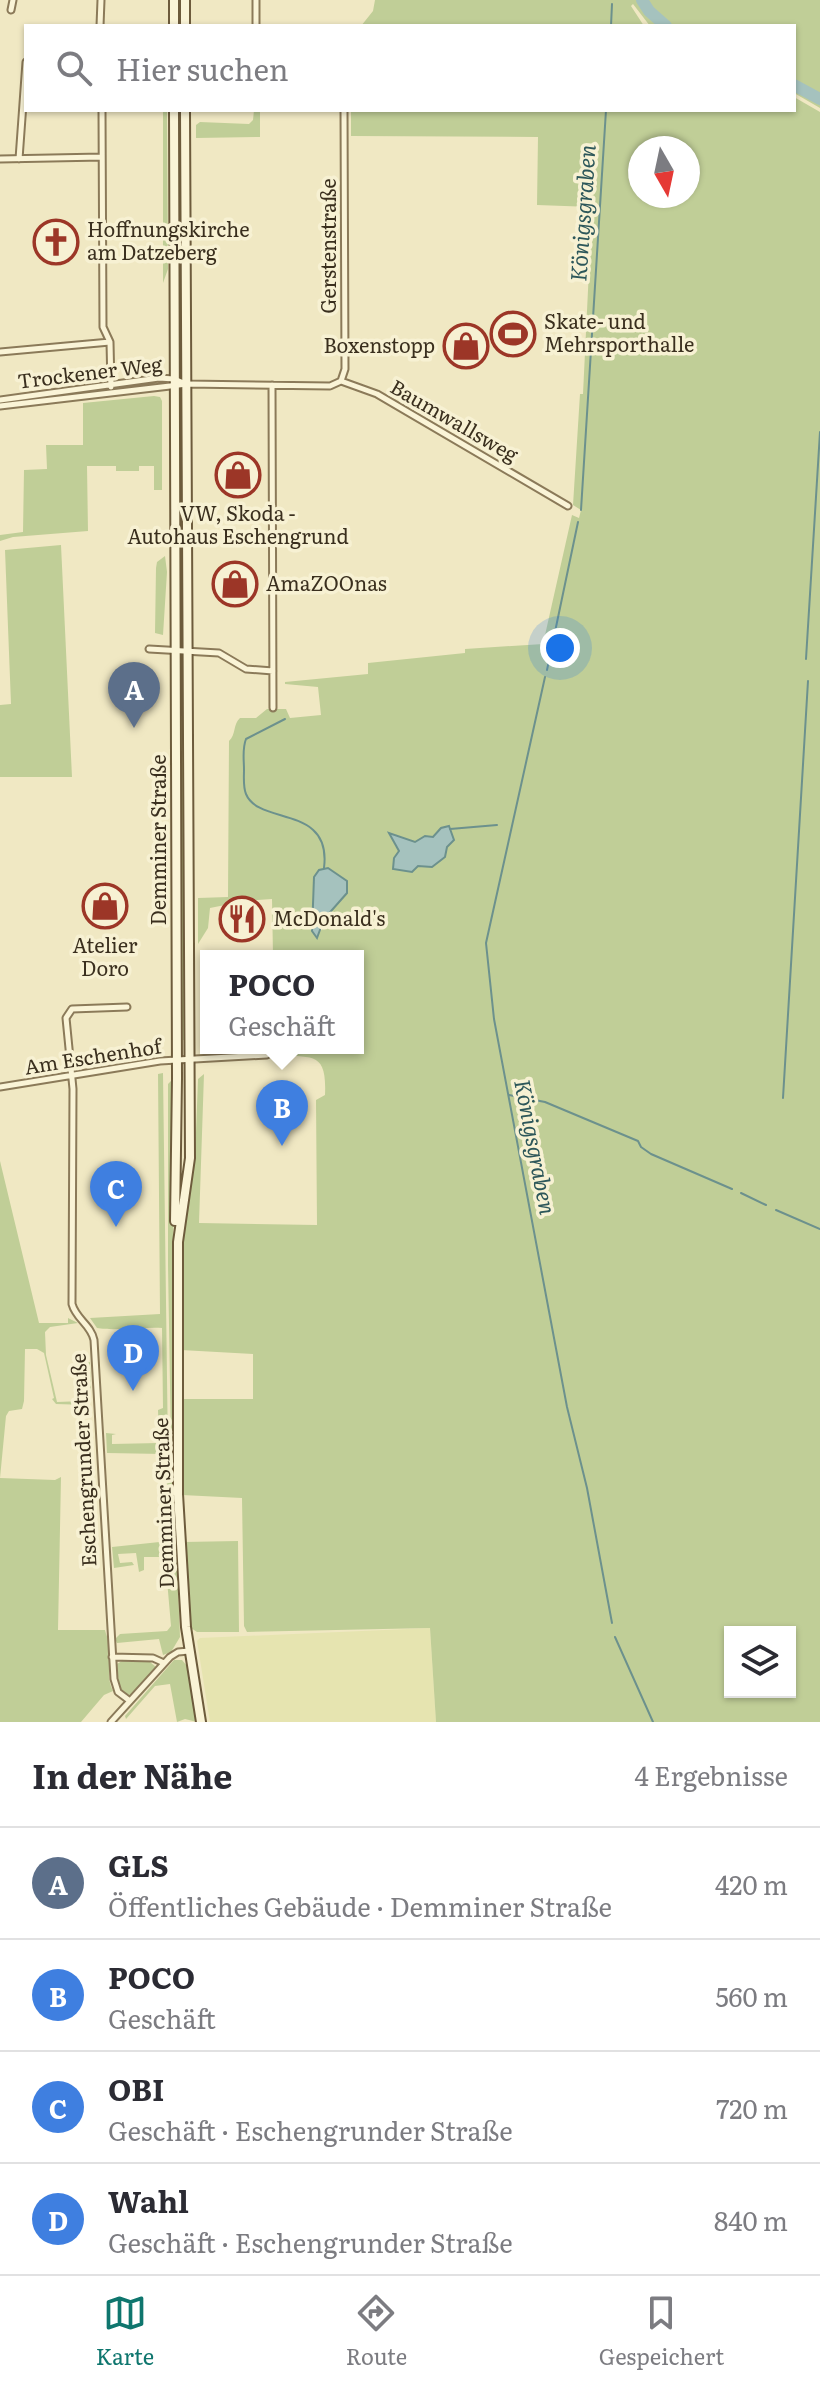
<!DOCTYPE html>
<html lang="de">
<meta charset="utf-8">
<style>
:root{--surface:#fff;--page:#f2f2f3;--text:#2b2b33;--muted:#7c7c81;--line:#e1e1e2;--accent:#0f766e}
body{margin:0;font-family:Literata,serif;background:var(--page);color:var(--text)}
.controls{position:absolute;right:24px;bottom:24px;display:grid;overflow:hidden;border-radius:0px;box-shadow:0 2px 6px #0004}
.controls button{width:72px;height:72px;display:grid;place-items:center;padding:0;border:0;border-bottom:2px solid var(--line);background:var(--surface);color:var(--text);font:40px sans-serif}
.compass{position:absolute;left:628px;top:136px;width:72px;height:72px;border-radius:50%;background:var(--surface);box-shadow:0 2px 6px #0004;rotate:171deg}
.you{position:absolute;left:560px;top:648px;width:28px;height:28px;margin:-20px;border:6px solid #fff;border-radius:50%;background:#1a73e8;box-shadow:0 0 0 12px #1a73e833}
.badge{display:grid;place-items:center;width:52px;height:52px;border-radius:50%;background:var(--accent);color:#fff;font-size:26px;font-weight:700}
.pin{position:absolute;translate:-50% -66px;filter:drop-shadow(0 2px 4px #0008)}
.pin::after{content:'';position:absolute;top:42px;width:28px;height:24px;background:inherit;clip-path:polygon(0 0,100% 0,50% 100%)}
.popup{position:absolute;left:200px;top:950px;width:164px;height:104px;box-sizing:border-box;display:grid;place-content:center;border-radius:0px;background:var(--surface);filter:drop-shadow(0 2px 6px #0005);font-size:26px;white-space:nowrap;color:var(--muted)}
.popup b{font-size:30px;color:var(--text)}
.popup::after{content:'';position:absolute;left:50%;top:100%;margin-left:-16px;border:16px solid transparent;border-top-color:var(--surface)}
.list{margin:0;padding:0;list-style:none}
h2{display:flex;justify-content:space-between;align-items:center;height:104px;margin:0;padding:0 32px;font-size:34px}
h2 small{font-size:26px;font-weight:400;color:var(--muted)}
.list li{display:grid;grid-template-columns:52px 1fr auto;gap:24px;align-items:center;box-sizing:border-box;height:112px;padding:0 32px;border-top:2px solid var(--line)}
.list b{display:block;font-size:30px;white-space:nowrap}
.list p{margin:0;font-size:26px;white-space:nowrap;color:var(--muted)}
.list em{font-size:26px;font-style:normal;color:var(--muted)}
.icon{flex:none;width:44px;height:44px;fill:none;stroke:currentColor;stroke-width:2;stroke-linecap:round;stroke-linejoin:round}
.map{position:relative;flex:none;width:820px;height:1722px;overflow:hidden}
.search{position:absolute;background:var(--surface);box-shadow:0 2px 6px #0004;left:24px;right:24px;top:24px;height:88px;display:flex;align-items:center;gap:20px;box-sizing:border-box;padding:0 28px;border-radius:0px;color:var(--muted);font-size:30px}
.sheet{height:552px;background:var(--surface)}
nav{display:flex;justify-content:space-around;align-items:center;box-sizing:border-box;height:112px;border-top:2px solid var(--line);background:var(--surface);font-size:22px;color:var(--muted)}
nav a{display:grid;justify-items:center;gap:4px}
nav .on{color:var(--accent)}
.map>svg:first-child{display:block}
.farmland{fill:#e6e4b0}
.green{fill:#c0ce97;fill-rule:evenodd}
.water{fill:#a5c2be;stroke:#6c918d;stroke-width:2}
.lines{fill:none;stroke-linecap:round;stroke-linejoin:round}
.stream{stroke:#6c918d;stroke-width:2}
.river{stroke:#a5c2be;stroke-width:12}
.minor-casing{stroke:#8b7a59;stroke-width:9}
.secondary-casing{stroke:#6d5b3c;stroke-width:12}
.minor{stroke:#faf4d7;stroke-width:5}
.secondary{stroke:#faf4d7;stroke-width:8}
.labels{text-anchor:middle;stroke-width:7;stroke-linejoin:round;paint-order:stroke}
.poi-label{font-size:20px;fill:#3a2f1e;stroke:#f7f1d3;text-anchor:start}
.street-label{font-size:20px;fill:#3a2f1e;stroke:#f7f1d3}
.water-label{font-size:22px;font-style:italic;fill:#2d575a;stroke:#f7f1d3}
</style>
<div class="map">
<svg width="820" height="1722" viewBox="0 0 820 1722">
<rect width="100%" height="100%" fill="#f0e8c3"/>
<path class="farmland" d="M430,1628L436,1722H210L197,1641L200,1638Z"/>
<path class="green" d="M375,0H820V108L794,93V26H650L633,4L631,6L644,26H361L373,11Z
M794,97L820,112V1722H436L430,1628L247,1632L244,1626L242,1498L182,1495L181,1399H253V1354L181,1350L182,1222L195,1159L198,1079L204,1074L199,1223L317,1225L316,1100L325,1095C327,1050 312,1058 274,1055L273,1048H358V956H273L272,899L245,901L210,908L208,928L198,944V898L228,897L229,741C236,735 233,724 240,718H256L267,709H286L290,718L321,715L318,687L285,684V682L368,674V663L465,653V649L543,644L572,515L579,518L581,510L573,505L580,394H583L592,207L537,205L538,137L351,136V110H794ZM640,148H688V196H640ZM389,834L415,842L425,836L433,837L412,872L393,868L394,859L399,852ZM333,871L347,881V893L324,919L322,930L312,931L313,890ZM730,1632H790V1692H730Z
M163,110H167L168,269L163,283Z
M254,110H260V137L196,138V125L200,122L249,124L253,120Z
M154,396L160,397L162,401V490H154V466H139V471H116V466H87L88,531L13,537L0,541V535L23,532L24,470L47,469L46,445H83V403Z
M61,545L72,777H0V705L11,704L5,550Z
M165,556L167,572L163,635L155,633L156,568L157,562Z
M179,663L183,718L186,1040H183L180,964Z
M163,1073L168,1453L173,1458L175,1531L169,1534L167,1478L163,1477V1454L107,1453L106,1433L116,1434L112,1435V1444L159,1443L158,1410L163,1408L162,1328C143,1327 114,1331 97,1328L90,1318L160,1314L158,1074Z
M172,1080L173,1088L174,1446L171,1444L168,1265V1084Z
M0,1161L39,1323H68V1318L78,1323L50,1327L45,1332L46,1355L57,1402L83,1401V1396L89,1395L87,1365H82L90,1362L91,1402L87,1405L56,1404L52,1399L54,1398L44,1353L37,1349H25L24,1401L22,1409L9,1411L6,1416L0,1478L55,1480L61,1477L58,1630H105C106,1635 108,1638 109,1643C112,1659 105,1676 113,1691L104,1695L81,1722H0Z
M171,1537L176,1540L180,1637L171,1652L163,1655L159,1639L117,1643L115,1639L120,1634L167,1631L171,1626L165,1557H144V1570L139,1572L136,1553L118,1554L120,1563L132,1562L134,1565L114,1568L112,1547L169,1541Z
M238,1541L239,1632H197L191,1628L184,1542Z
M174,1660H182L187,1666L197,1722L185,1719L177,1722L170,1684L155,1686L126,1719L125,1716Z
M122,1661L150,1662L156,1667L134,1693L129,1695L119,1688L117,1664Z"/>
<path class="water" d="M449,826L454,840L447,847L445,857L432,867L418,866L412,872L393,869L394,858L399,851L389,833L415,842L425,836L433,837L441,828Z
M328,868L347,881V893L324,919L317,938L312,931L314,877L319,870Z"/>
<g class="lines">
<path class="stream" d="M611,26L612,4
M581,510L606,110
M806,659L820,432
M547,670L578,522
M545,677L486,943L494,1019L567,1407L587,1488L612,1623
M285,719L246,739C242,749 244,759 244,770C244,777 243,787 246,794C259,826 332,804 324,868
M450,829L497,825
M509,1095L545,1102L638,1141L641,1147L651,1154L732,1189
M783,1098L808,681
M741,1193L766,1205
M776,1210L820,1229
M615,1637L653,1722"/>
<path class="river" d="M642,0L649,11L666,26
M794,85L820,99"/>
<g class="minor-casing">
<path id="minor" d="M256,0V26
M11,10L13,0
M100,26L101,0
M102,110L103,327L110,342L111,387
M0,159L102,157
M19,159L26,62
M0,352L110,342
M341,381L345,369L344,110
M341,381L377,394L568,506
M272,385L273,708
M0,400L159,378L174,379L186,384
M0,406L187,384L330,386L341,381
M149,649L219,653L246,669L273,671
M127,1007L72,1009L66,1018L73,1089L72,1304C76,1319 91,1325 94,1340L114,1679L118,1692L130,1701
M0,1087L160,1061L267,1055
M112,1657L153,1658L164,1663
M111,1722L170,1657L178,1652L189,1651"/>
</g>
<g class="secondary-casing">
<path id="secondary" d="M174,0V26
M185,0V26
M174,110L177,1078L175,1221
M185,110L190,1158L178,1242V1494L186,1627L201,1722"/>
</g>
<use href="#minor" class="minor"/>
<use href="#secondary" class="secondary"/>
</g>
<defs>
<g id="church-ring" transform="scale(2.3)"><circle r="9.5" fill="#f7f1d3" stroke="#9c3627" stroke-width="1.5"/><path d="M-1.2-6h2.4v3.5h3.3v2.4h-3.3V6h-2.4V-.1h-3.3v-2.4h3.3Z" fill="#9c3627"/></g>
<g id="stadium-ring" transform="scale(2.3)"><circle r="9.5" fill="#f7f1d3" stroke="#9c3627" stroke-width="1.5"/><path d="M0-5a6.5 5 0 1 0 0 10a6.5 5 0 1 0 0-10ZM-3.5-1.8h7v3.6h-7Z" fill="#9c3627"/></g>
<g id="shop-ring" transform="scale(2.3)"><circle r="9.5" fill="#f7f1d3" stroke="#9c3627" stroke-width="1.5"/><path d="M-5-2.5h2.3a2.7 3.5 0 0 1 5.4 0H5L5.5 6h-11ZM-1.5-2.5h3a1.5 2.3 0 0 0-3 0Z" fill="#9c3627"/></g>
<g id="restaurant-ring" transform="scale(2.3)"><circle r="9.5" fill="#f7f1d3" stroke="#9c3627" stroke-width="1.5"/><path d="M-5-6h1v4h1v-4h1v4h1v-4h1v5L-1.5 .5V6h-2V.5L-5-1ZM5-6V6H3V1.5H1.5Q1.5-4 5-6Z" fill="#9c3627"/></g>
</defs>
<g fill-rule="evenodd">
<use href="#church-ring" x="56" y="242"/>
<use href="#stadium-ring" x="513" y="334"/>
<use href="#shop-ring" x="466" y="346"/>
<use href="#shop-ring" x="238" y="475"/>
<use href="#shop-ring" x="235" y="584"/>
<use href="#shop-ring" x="105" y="906"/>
<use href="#restaurant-ring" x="242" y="919"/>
</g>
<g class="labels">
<g class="poi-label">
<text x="87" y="237">Hoffnungskirche<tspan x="87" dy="23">am Datzeberg</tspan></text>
<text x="544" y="329">Skate- und<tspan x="544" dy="23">Mehrsporthalle</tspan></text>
<text x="435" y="353" text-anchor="end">Boxenstopp</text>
<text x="238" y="521" text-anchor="middle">VW, Skoda -<tspan x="238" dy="23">Autohaus Eschengrund</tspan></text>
<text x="266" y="591">AmaZOOnas</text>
<text x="273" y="926">McDonald's</text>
<text x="105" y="953" text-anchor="middle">Atelier<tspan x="105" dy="23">Doro</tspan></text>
</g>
<g class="street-label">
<text transform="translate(329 246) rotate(-90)" y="7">Gerstenstraße</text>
<text transform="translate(90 373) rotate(-7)" y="7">Trockener Weg</text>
<text transform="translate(454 421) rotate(30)" y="7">Baumwallsweg</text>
<text transform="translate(159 840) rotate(-90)" y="7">Demminer Straße</text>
<text transform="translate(93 1057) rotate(-9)" y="7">Am Eschenhof</text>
<text transform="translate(84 1460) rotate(-93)" y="7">Eschengrunder Straße</text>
<text transform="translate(164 1503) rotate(-92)" y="7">Demminer Straße</text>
</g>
<g class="water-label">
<text transform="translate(583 213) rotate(-86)" y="8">Königsgraben</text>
<text transform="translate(535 1147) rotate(79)" y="8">Königsgraben</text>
</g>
</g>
</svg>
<div class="controls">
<button><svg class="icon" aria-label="layers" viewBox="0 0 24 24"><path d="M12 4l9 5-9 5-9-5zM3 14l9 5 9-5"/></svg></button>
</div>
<svg class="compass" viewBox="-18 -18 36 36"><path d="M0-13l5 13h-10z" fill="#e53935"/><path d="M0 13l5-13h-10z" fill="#7c7c81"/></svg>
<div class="you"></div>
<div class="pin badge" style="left:134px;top:728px;background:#5c6f8a">A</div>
<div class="pin badge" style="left:282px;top:1146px;background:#3f7fe0">B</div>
<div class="popup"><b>POCO</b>Geschäft</div>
<div class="pin badge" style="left:116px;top:1227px;background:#3f7fe0">C</div>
<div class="pin badge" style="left:133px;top:1391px;background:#3f7fe0">D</div>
<div class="search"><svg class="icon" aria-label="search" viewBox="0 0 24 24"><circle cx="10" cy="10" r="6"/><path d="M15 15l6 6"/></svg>Hier suchen</div>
</div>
<section class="sheet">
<h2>In der Nähe<small>4 Ergebnisse</small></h2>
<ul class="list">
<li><span class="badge" style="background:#5c6f8a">A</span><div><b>GLS</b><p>Öffentliches Gebäude · Demminer Straße</p></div><em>420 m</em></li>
<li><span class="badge" style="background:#3f7fe0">B</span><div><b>POCO</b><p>Geschäft</p></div><em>560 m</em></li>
<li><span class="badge" style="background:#3f7fe0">C</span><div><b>OBI</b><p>Geschäft · Eschengrunder Straße</p></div><em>720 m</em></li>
<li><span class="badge" style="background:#3f7fe0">D</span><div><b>Wahl</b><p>Geschäft · Eschengrunder Straße</p></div><em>840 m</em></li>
</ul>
</section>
<nav>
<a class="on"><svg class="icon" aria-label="map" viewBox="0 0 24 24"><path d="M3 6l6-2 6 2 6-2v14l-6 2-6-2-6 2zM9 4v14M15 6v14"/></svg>Karte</a>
<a><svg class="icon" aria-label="directions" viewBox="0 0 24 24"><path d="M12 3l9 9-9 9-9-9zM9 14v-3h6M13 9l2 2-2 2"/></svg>Route</a>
<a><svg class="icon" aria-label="saved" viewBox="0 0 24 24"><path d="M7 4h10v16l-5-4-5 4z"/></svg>Gespeichert</a>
</nav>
